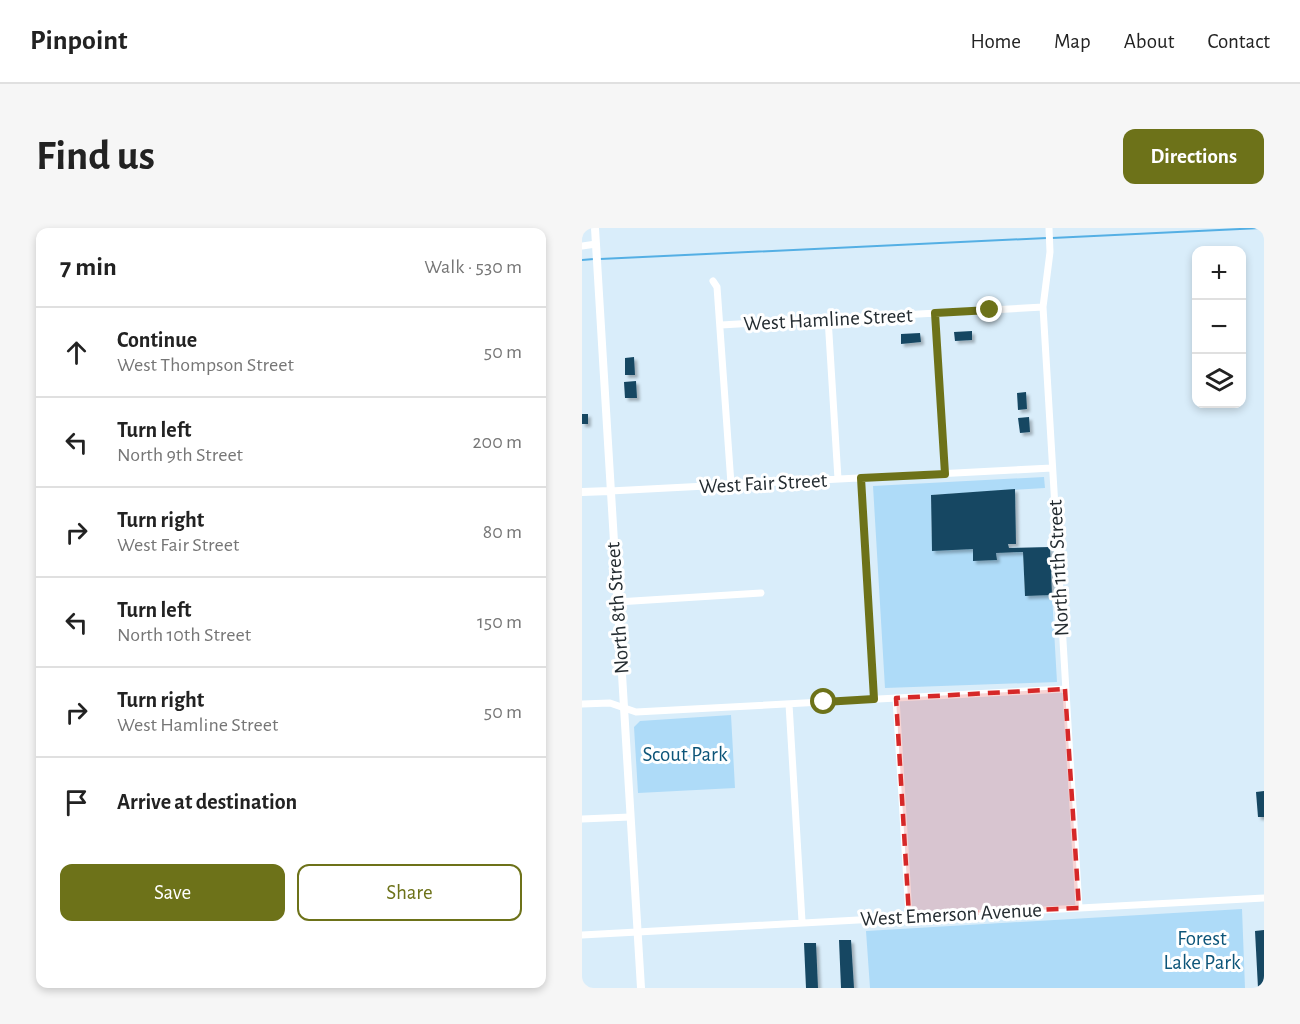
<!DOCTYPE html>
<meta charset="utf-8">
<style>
:root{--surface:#fff;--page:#f6f6f6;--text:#222;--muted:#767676;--line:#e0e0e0;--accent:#6d7219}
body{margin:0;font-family:"Alegreya Sans",sans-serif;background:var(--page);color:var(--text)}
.controls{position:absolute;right:18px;top:18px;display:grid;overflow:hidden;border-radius:12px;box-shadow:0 3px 9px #0003}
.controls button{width:54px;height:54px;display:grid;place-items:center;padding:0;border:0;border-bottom:2px solid var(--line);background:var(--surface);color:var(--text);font:30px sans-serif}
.stop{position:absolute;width:18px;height:18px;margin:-14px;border:4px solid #6d7219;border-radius:50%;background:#fff}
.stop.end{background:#6d7219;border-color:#fff;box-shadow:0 2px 6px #0008}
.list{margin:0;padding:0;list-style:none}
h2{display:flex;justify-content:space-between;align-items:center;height:78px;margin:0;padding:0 24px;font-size:26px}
h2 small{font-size:20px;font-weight:400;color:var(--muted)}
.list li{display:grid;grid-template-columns:39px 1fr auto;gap:18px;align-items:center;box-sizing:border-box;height:90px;padding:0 24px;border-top:2px solid var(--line)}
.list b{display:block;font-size:22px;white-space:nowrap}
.list p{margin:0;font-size:20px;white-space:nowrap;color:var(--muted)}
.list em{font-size:20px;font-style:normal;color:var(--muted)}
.actions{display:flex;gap:12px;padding:18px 24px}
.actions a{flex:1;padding:14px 0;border:2px solid var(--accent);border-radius:12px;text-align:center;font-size:21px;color:var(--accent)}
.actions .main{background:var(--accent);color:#fff}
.icon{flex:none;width:33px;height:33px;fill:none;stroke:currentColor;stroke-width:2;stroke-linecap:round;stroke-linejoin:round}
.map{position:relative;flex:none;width:682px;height:760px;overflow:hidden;border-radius:12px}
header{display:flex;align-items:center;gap:36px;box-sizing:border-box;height:84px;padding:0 30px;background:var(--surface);border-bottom:2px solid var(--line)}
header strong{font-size:28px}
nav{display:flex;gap:33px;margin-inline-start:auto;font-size:21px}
.intro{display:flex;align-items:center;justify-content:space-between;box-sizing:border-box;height:144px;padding:0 36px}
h1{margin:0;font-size:42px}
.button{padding:15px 27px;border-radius:12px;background:var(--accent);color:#fff;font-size:21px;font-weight:700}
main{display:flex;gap:36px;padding:0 36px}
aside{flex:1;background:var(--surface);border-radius:12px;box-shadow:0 3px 9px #0003}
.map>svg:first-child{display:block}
.green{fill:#aedbf8}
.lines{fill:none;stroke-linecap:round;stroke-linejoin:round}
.stream{stroke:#54afe4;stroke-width:2}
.building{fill:#154762;filter:url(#shadow)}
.minor{stroke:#fff;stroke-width:7}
.tertiary{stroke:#fff;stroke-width:8}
.route{stroke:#6d7219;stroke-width:8}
.marked{fill:#d62828;fill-opacity:0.2;stroke:#d62828;stroke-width:4.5;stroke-dasharray:12 8;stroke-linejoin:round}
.labels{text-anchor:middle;stroke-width:6;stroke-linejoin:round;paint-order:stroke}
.street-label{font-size:21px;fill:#242c31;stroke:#fff}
.park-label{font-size:21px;fill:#0d5579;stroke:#fff}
</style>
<header>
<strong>Pinpoint</strong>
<nav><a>Home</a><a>Map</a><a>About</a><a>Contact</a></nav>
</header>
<div class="intro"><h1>Find us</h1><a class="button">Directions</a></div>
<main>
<aside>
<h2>7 min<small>Walk · 530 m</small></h2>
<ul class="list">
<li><svg class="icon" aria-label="ahead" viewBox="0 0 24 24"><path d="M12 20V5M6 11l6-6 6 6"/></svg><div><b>Continue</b><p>West Thompson Street</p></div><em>50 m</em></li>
<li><svg class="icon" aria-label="left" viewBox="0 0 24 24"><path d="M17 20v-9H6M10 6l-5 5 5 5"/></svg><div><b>Turn left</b><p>North 9th Street</p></div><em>200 m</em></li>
<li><svg class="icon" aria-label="right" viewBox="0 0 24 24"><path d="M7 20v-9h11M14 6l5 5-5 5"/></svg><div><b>Turn right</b><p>West Fair Street</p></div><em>80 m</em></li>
<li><svg class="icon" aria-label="left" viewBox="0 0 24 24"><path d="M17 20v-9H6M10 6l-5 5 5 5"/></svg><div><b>Turn left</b><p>North 10th Street</p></div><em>150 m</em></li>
<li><svg class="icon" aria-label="right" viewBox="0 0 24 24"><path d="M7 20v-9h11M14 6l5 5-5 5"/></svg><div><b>Turn right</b><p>West Hamline Street</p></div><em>50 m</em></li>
<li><svg class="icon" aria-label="arrive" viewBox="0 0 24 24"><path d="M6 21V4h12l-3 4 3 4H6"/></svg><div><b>Arrive at destination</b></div></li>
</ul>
<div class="actions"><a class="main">Save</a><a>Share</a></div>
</aside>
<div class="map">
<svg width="682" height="760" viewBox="0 0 682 760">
<defs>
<filter id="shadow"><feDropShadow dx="3" dy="3" stdDeviation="1.5" flood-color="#0004"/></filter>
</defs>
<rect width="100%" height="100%" fill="#d9edfa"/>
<path class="green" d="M462,249L463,260L349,267L350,322L391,321L392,333L415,332L414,325L441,324L443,368L470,367L475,454L303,460L291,258Z
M149,487L153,560L56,565L52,499L58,493Z
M660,681L663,760H288L284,703Z"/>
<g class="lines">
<path class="stream" d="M470,10L679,0
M18,31L465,10
M0,32L12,31"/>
</g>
<path class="building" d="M390,103V112L373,113L372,104Z
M338,105L339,114L319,116V106Z
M52,129L53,147H43V130Z
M54,153L55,170H43L42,154Z
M444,164L445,181L436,182L435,165Z
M0,186H6V196H0Z
M447,189L448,204L438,205L436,190Z
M433,261L434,316H426L427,320L468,319L470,367L443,368L441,324L414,325L415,332L391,333V321L350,323L349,267Z
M682,563V589H676L674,564Z
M682,702V760H676L673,703Z
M257,712H269L272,760H259Z
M222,715H234L236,760H224Z"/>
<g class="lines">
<path class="minor" d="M467,0L468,24L461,79L497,680
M0,18L14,16
M131,53L135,59L149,256
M353,85L363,246
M246,90L256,251
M139,97L461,79
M279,250L292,471
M28,263L470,240
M35,374L179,365
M314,470L327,688
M0,476L28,475L54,484L483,461
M207,476L220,693
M0,591L48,589
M0,707L682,670"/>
<path class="tertiary" d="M13,0L59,760
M0,264L28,263"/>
</g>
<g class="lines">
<path class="route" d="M242,474L292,471L279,250L363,246L353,85L408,82"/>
</g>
<path class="marked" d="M483,461L497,680L327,688L314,470Z"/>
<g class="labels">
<g class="street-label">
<text transform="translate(246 91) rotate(-3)" y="7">West Hamline Street</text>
<text transform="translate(181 255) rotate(-3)" y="7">West Fair Street</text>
<text transform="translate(476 340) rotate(-93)" y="7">North 11th Street</text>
<text transform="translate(35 380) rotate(-94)" y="7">North 8th Street</text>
<text transform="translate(369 686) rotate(-3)" y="7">West Emerson Avenue</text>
</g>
<g class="park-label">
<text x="103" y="533">Scout Park</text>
<text x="620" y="717">Forest<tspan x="620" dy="24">Lake Park</tspan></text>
</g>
</g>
</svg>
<div class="controls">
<button>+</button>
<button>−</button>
<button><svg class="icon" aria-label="layers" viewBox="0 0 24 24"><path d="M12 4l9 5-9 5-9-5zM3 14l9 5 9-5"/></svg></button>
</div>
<div class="stop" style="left:242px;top:474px"></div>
<div class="stop end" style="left:408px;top:82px"></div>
</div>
</main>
